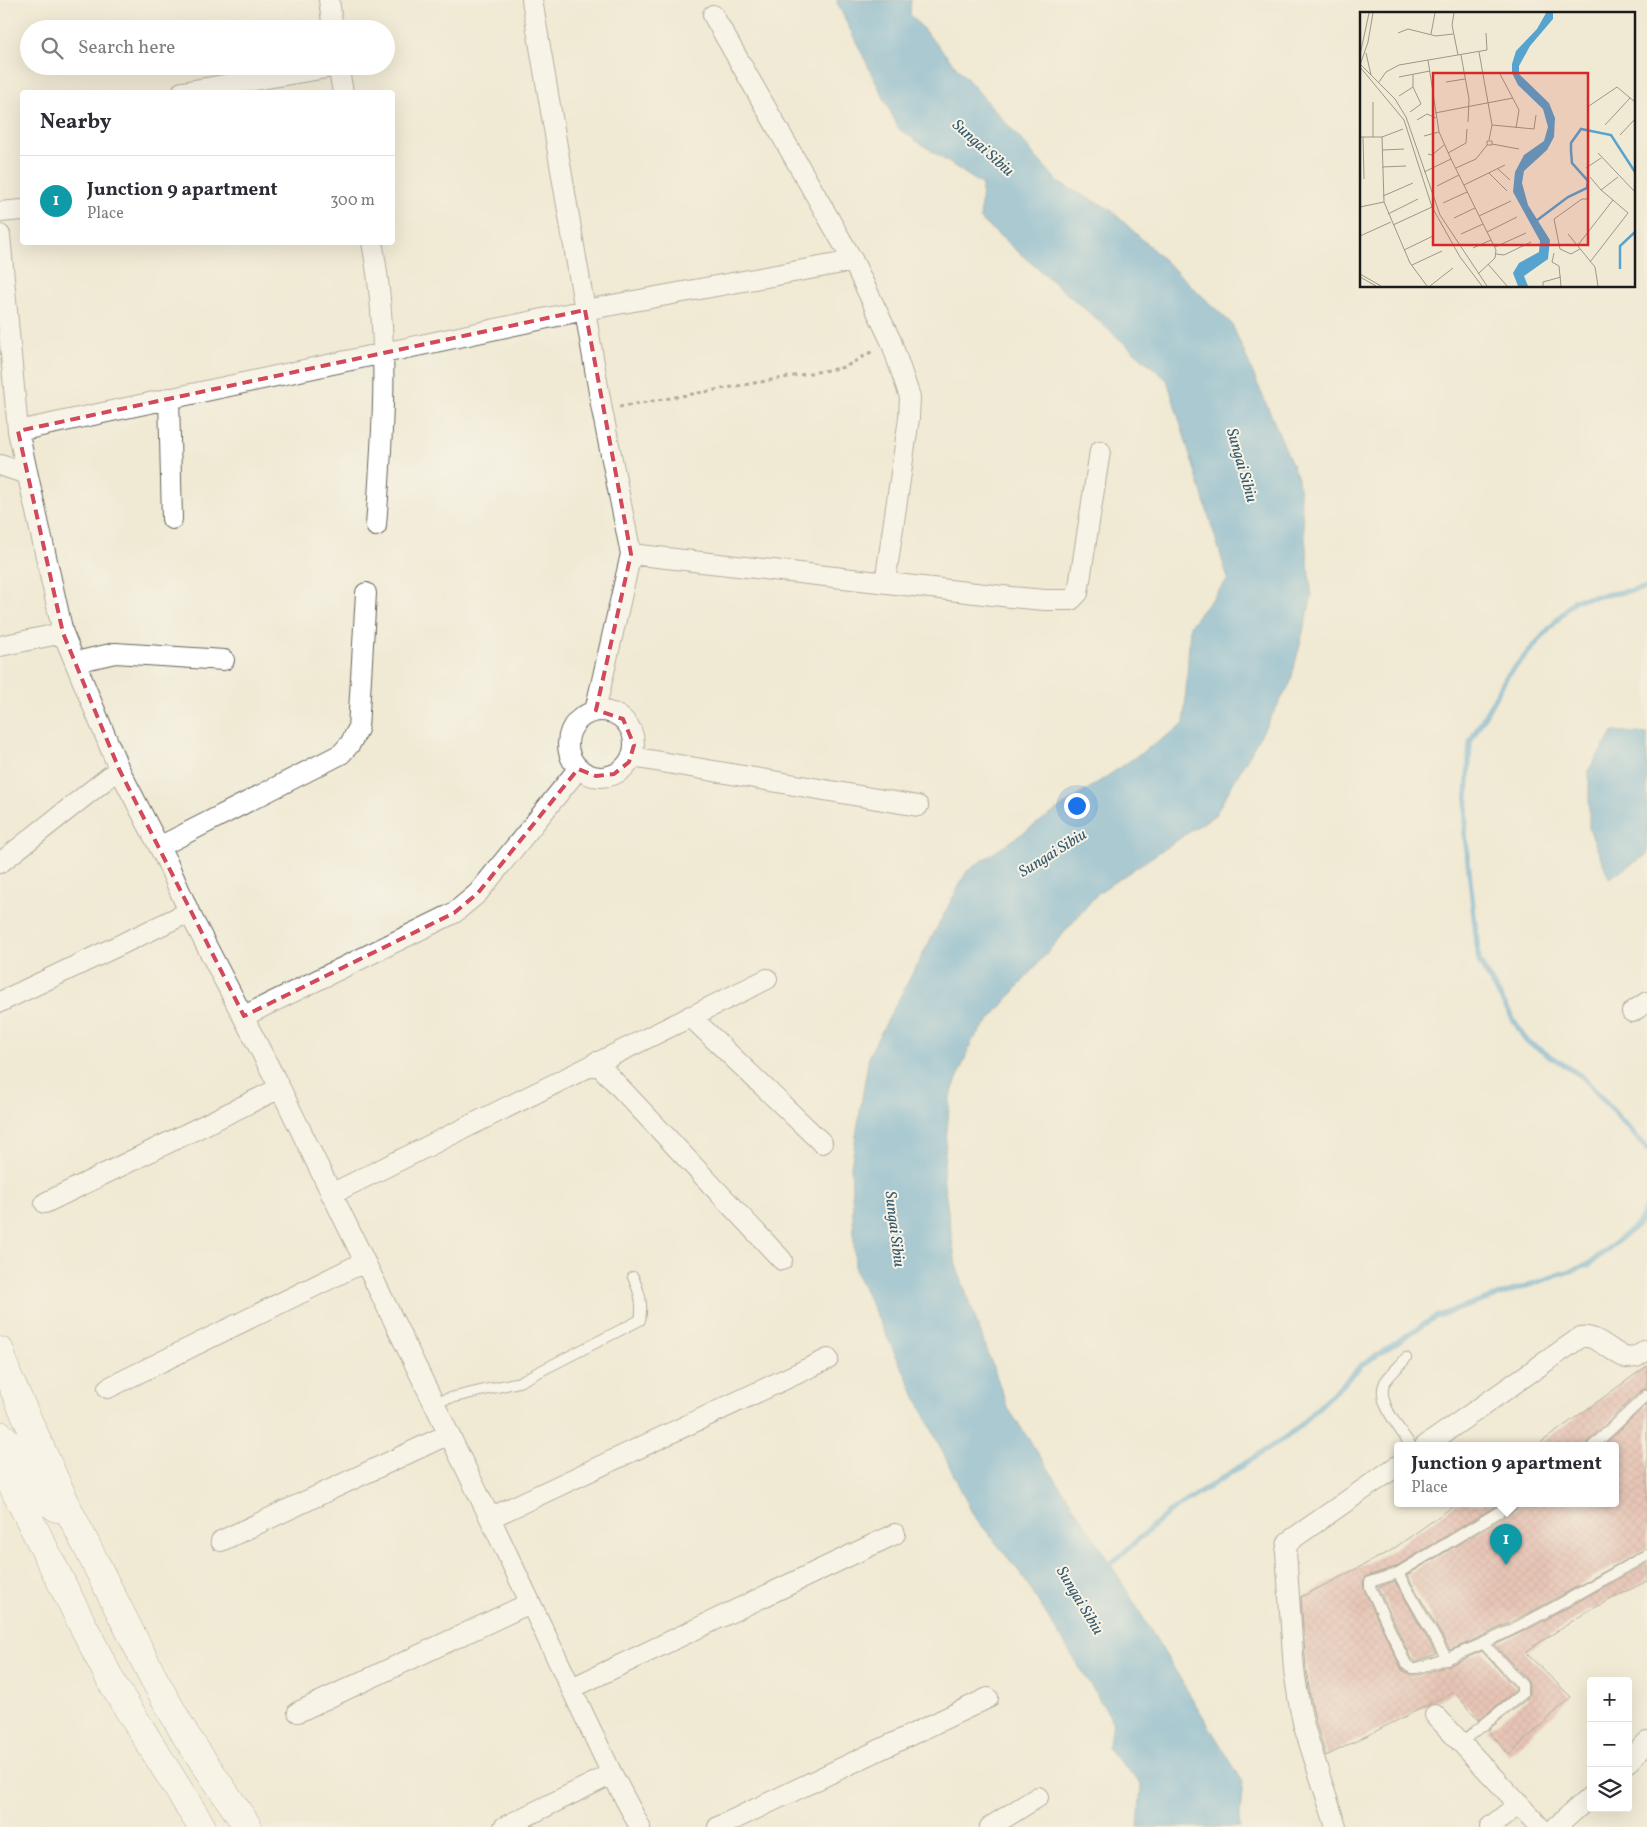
<!DOCTYPE html>
<meta charset="utf-8">
<style>
:root{--surface:#fff;--page:#f2f2f3;--text:#2b2b33;--muted:#7c7c81;--line:#e1e1e2;--accent:#d1495b}
body{margin:0;font-family:Vollkorn,serif;background:var(--page);color:var(--text)}
.controls{position:absolute;right:15px;bottom:15px;display:grid;overflow:hidden;border-radius:5px;box-shadow:0 5px 20px #0002}
.controls button{width:45px;height:45px;display:grid;place-items:center;padding:0;border:0;border-bottom:1px solid var(--line);background:var(--surface);color:var(--text);font:25px sans-serif}
.you{position:absolute;left:1076px;top:805px;width:18px;height:18px;margin:-12px;border:4px solid #fff;border-radius:50%;background:#1a73e8;box-shadow:0 0 0 8px #1a73e833}
.badge{display:grid;place-items:center;width:32px;height:32px;border-radius:50%;background:var(--accent);color:#fff;font-size:16px;font-weight:700}
.pin{position:absolute;translate:-50% -41px;filter:drop-shadow(0 1px 2px #0008)}
.pin::after{content:'';position:absolute;top:26px;width:18px;height:15px;background:inherit;clip-path:polygon(0 0,100% 0,50% 100%)}
.popup{position:absolute;left:1394px;top:1442px;width:225px;height:65px;box-sizing:border-box;display:grid;place-content:center;border-radius:5px;background:var(--surface);filter:drop-shadow(0 1px 4px #0005);font-size:16px;white-space:nowrap;color:var(--muted)}
.popup b{font-size:19px;color:var(--text)}
.popup::after{content:'';position:absolute;left:50%;top:100%;margin-left:-10px;border:10px solid transparent;border-top-color:var(--surface)}
.list{margin:0;padding:0;list-style:none}
h2{display:flex;justify-content:space-between;align-items:center;height:65px;margin:0;padding:0 20px;font-size:21px}
h2 small{font-size:16px;font-weight:400;color:var(--muted)}
.list li{display:grid;grid-template-columns:32px 1fr auto;gap:15px;align-items:center;box-sizing:border-box;height:90px;padding:0 20px;border-top:1px solid var(--line)}
.list b{display:block;font-size:19px;white-space:nowrap}
.list p{margin:0;font-size:16px;white-space:nowrap;color:var(--muted)}
.list em{font-size:16px;font-style:normal;color:var(--muted)}
.icon{flex:none;width:28px;height:28px;fill:none;stroke:currentColor;stroke-width:2;stroke-linecap:round;stroke-linejoin:round}
.map{position:relative;flex:none;width:1647px;height:1827px;overflow:hidden}
.search{position:absolute;background:var(--surface);box-shadow:0 5px 20px #0002;left:20px;top:20px;width:375px;height:55px;display:flex;align-items:center;gap:12px;box-sizing:border-box;padding:0 18px;border-radius:28px;color:var(--muted);font-size:19px}
.panel{position:absolute;background:var(--surface);box-shadow:0 5px 20px #0002;left:20px;top:90px;width:375px;height:155px;border-radius:5px}
.map>svg:first-child{display:block}
.water{fill:#55a3ce;stroke:#386075}
.lines{fill:none;stroke-linecap:round;stroke-linejoin:round}
.stream{stroke:#55a3ce;stroke-width:5.5}
.building{fill:url(#building-cross-hatch)}
.lane-casing{stroke:#66645c;stroke-width:12}
.street-casing{stroke:#66645c;stroke-width:22}
.secondary-casing{stroke:#66645c;stroke-width:29}
.path{stroke:#66645c;stroke-width:3;stroke-dasharray:4 4;stroke-linecap:butt}
.lane{stroke:#fff;stroke-width:10}
.street{stroke:#fff;stroke-width:20}
.secondary{stroke:#fff;stroke-width:28}
.marked{fill:none;stroke:#d1495b;stroke-width:4;stroke-dasharray:10 6;stroke-linejoin:round}
.labels{text-anchor:middle;stroke-width:4;stroke-linejoin:round;paint-order:stroke}
.water-label{font-size:16px;font-style:italic;fill:#36596c;stroke:#f7f3e8}
.inset-river{fill:none;stroke:#55a3ce;stroke-width:2.5}
.inset-road{fill:none;stroke:#9b988a;stroke-width:1}
.view{fill:#d62828;fill-opacity:0.15;stroke:#d62828;stroke-width:2.5}
.inset-edge{fill:none;stroke:#1c1c1c;stroke-width:2.5}
</style>
<div class="map">
<svg width="1647" height="1827" viewBox="0 0 1647 1827">
<defs>
<pattern id="building-cross-hatch" width="8" height="8" patternUnits="userSpaceOnUse" patternTransform="scale(1.25)"><rect width="8" height="8" fill="#dd9892"/><path d="M0 0l8 8M0 8l8-8" fill="none" stroke="#b27b76"/></pattern>
</defs>
<rect width="100%" height="100%" fill="#f7f3e8"/>
<filter id="ink" filterUnits="userSpaceOnUse"><feTurbulence type="fractalNoise" baseFrequency=".02" numOctaves="2"/><feDisplacementMap in="SourceGraphic" scale="10" xChannelSelector="R" yChannelSelector="G"/><feConvolveMatrix kernelMatrix="1 2 1 2 8 2 1 2 1" color-interpolation-filters="sRGB"/></filter>
<filter id="wash" filterUnits="userSpaceOnUse"><feTurbulence type="fractalNoise" baseFrequency=".0096" numOctaves="4" result="noise"/><feDisplacementMap in="SourceGraphic" scale="20" xChannelSelector="R" yChannelSelector="G"/><feGaussianBlur stdDeviation="1.12" result="paint"/><feColorMatrix in="noise" values="0 0 0 0 0 0 0 0 0 0 0 0 0 0 0 0 0 1.4 0 .05"/><feComposite in="paint" operator="in"/></filter>
<g filter="url(#wash)">
<rect width="100%" height="100%" fill="#f0ead4"/>
<path class="water" d="M837,0H911L910,14L1059,183L1110,209L1232,324L1298,478L1312,596L1290,684L1215,815L1098,893L972,1041L950,1097L943,1176L956,1265L1008,1408L1099,1545L1243,1782L1239,1827H1138L1141,1784L1107,1748L1114,1723L1021,1574L973,1515L855,1271L851,1166L869,1055L967,871L1184,724L1190,625L1228,579L1167,380L980,219L982,185L899,129L837,3Z
M1614,731L1647,734V855L1609,878L1589,829V769Z"/>
<g class="lines">
<path class="stream" d="M1647,588L1575,600L1507,676L1470,742L1465,834L1479,961L1526,1041L1583,1077L1647,1149
M1106,1568L1167,1514L1292,1433L1362,1365L1435,1317L1588,1265L1638,1224L1647,1205"/>
</g>
<g id="blocks">
<path class="building" d="M1647,1366V1388L1642,1390L1588,1441L1586,1446H1536Z
M1647,1404V1548L1531,1612L1474,1640L1450,1650L1407,1575L1516,1510L1519,1504H1615V1446H1603Z
M1456,1504H1499L1395,1567L1367,1576L1363,1581L1364,1590L1402,1670L1411,1675H1419L1450,1665L1482,1651L1515,1688V1691L1479,1720L1454,1692L1326,1756L1316,1724L1311,1701L1306,1669L1301,1597L1389,1552Z
M1647,1563V1581L1588,1611L1525,1652L1571,1697L1509,1755L1488,1730L1527,1699L1529,1694V1685L1527,1680L1495,1645L1538,1624Z
M1395,1581L1436,1654L1416,1661L1411,1659L1378,1587Z"/>
</g>
</g>
<g filter="url(#ink)">
<use href="#blocks" fill-opacity="0" stroke="#66645c" stroke-width="1"/>
<g class="lines">
<g class="lane-casing">
<path id="lane" d="M1406,1358C1400,1366 1390,1374 1385,1382C1375,1401 1401,1430 1411,1446
M433,1402L519,1382L640,1320C643,1304 640,1293 633,1277
M1593,1446L1647,1395
M1512,1504L1398,1573L1370,1582V1587L1406,1664L1412,1668H1417C1499,1644 1572,1596 1647,1555
M1398,1573L1447,1659
M1461,1743L1522,1694V1685L1484,1644"/>
</g>
<g class="street-casing">
<path id="street" d="M329,0L333,29
M532,0L602,410L631,554L595,711
M713,15L853,261L891,341L910,397L909,418L885,583
M182,92L338,66L343,92
M0,212L22,210
M0,235L18,431L63,633L119,769L167,862L189,912L0,1002
M372,242C390,336 383,431 376,526
M169,398L172,519
M18,431L585,310L853,261
M0,465L27,474
M631,554L1011,597L1045,600H1071L1078,593L1100,451
M0,646L63,633
M76,662L115,653L224,660
M568 744a33 33 0 1 1 66 0a33 33 0 1 1-66 0Z
M632,757L918,806
M159,847L341,754L350,744L358,729L366,593
M0,863L119,769
M189,912L280,1088L490,1518L612,1774L640,1827
M1632,1012L1647,1002
M244,1016L454,913L478,893L579,768
M690,1016L822,1143
M596,1062L782,1260
M331,1194L767,979
M45,1203L280,1088
M108,1388L364,1262
M1425,1446L1581,1337C1598,1335 1611,1352 1626,1358L1636,1357L1647,1350
M490,1518L828,1359
M221,1541L449,1434
M572,1688L895,1534
M298,1712L530,1603
M1435,1715L1540,1827
M1628,1762L1647,1742
M504,1827L612,1774
M718,1827L988,1698
M990,1827L1038,1797
M1336,1827L1304,1727L1299,1703L1294,1670L1286,1552L1288,1542L1397,1466
M1490,1827L1519,1804
M1556,1827L1591,1796"/>
</g>
<g class="secondary-casing">
<path id="secondary" d="M0,1351L7,1374L69,1511L154,1679L186,1736L248,1827
M0,1435C24,1454 31,1491 57,1508
M0,1461L112,1683L202,1827"/>
</g>
<path class="path" d="M619,407L845,367L875,350"/>
<use href="#lane" class="lane"/>
<use href="#street" class="street"/>
<use href="#secondary" class="secondary"/>
</g>
</g>
<path d="M0 0H1647V1827H0ZM585,310L631,554L596,710L623,719L634,745L629,762L614,774L596,776L578,769L478,893L454,913L244,1016L119,769L63,633L18,431Z" fill="#f0ead4" fill-opacity=".55" fill-rule="evenodd"/>
<path class="marked" d="M585,310L631,554L596,710L623,719L634,745L629,762L614,774L596,776L578,769L478,893L454,913L244,1016L119,769L63,633L18,431Z"/>
<g class="labels">
<g class="water-label">
<text transform="translate(984 147) rotate(42)" y="6">Sungai Sibiu</text>
<text transform="translate(1243 465) rotate(74)" y="6">Sungai Sibiu</text>
<text transform="translate(1052 852) rotate(-32)" y="6">Sungai Sibiu</text>
<text transform="translate(896 1229) rotate(83)" y="6">Sungai Sibiu</text>
<text transform="translate(1081 1600) rotate(59)" y="6">Sungai Sibiu</text>
</g>
</g>
<g transform="translate(1360 12)">
<rect width="275" height="275" fill="#f0ead4"/>
<path d="M186,1H193V7L170,34L159,54V62L189,91L195,106L194,125L187,138L164,159L162,171L168,193L190,228L188,247L164,264L168,274H158L153,261L159,251L179,240L180,229L153,180L155,160L164,143L184,129L188,115L183,97L158,73L152,61V52L156,39L177,17Z" fill="#55a3ce"/>
<path class="inset-river" d="M176,209L208,185L227,176L228,169L212,151L211,139V131L221,117L251,123L275,160M260,257V234L275,220"/>
<path class="inset-road" d="M94,1L92,13L98,43M38,21L48,17L76,24L93,22M71,22L75,1M119,40L132,113L129,128M6,41L11,63M0,43L9,1M101,43L109,87L108,110M0,52L35,87L46,105L80,203L127,274M0,53L8,30L13,1M0,55L44,108L72,195L100,245L122,274M140,62L159,98L156,116M39,65L70,59M19,70L26,60L39,53L127,38L126,21M86,70L105,67M39,84L53,75M229,94L257,75L275,90M50,100L61,92L53,75V63M75,101L153,86M57,108L67,102L76,106M132,113L174,117L176,103M245,113L270,86M260,123L275,107M64,124L79,120M0,125H22L43,117M3,125L4,167M13,125V90M22,125L24,190M132,132L159,137M23,138L44,137M88,141L106,131L107,117M238,141L275,180M68,142L72,143L84,133M91,147L136,238L135,246L118,262M22,155L46,154M96,156L116,147L127,133V129H132V133H127M226,156L241,146M138,157L150,168M64,160L91,147L79,120L68,48M129,161L147,179M230,165L241,178M104,173L145,153M77,174L99,163M23,184L53,171M83,191L107,180M0,195L24,190L50,251L67,274M28,202L58,187M119,204L151,189M94,206L115,196M33,213L72,195M127,220L157,205M101,222L123,212M208,222L235,255L238,274M0,224L31,210M218,233L253,188L241,178L258,165M135,235L166,221M113,236L131,228M220,237L211,242L200,237L194,207L222,187H229M44,238L73,224M194,241L192,250L199,254L201,274M136,242L144,243L171,230M230,250L268,201L253,188M128,252L147,274M52,253L82,239M0,262L21,274M0,265L16,274M70,274L93,256M183,274V270L201,265"/>
<path class="view" d="M73,61H228V233H73Z"/>
<rect width="275" height="275" class="inset-edge"/>
</g>
</svg>
<div class="controls">
<button>+</button>
<button>−</button>
<button><svg class="icon" aria-label="layers" viewBox="0 0 24 24"><path d="M12 4l9 5-9 5-9-5zM3 14l9 5 9-5"/></svg></button>
</div>
<div class="you"></div>
<div class="pin badge" style="left:1506px;top:1565px;background:#0f9aa8">1</div>
<div class="popup"><b>Junction 9 apartment</b>Place</div>
<div class="search"><svg class="icon" aria-label="search" viewBox="0 0 24 24"><circle cx="10" cy="10" r="6"/><path d="M15 15l6 6"/></svg>Search here</div>
<section class="panel">
<h2>Nearby<small></small></h2>
<ul class="list">
<li><span class="badge" style="background:#0f9aa8">1</span><div><b>Junction 9 apartment</b><p>Place</p></div><em>300 m</em></li>
</ul>
</section>
</div>
